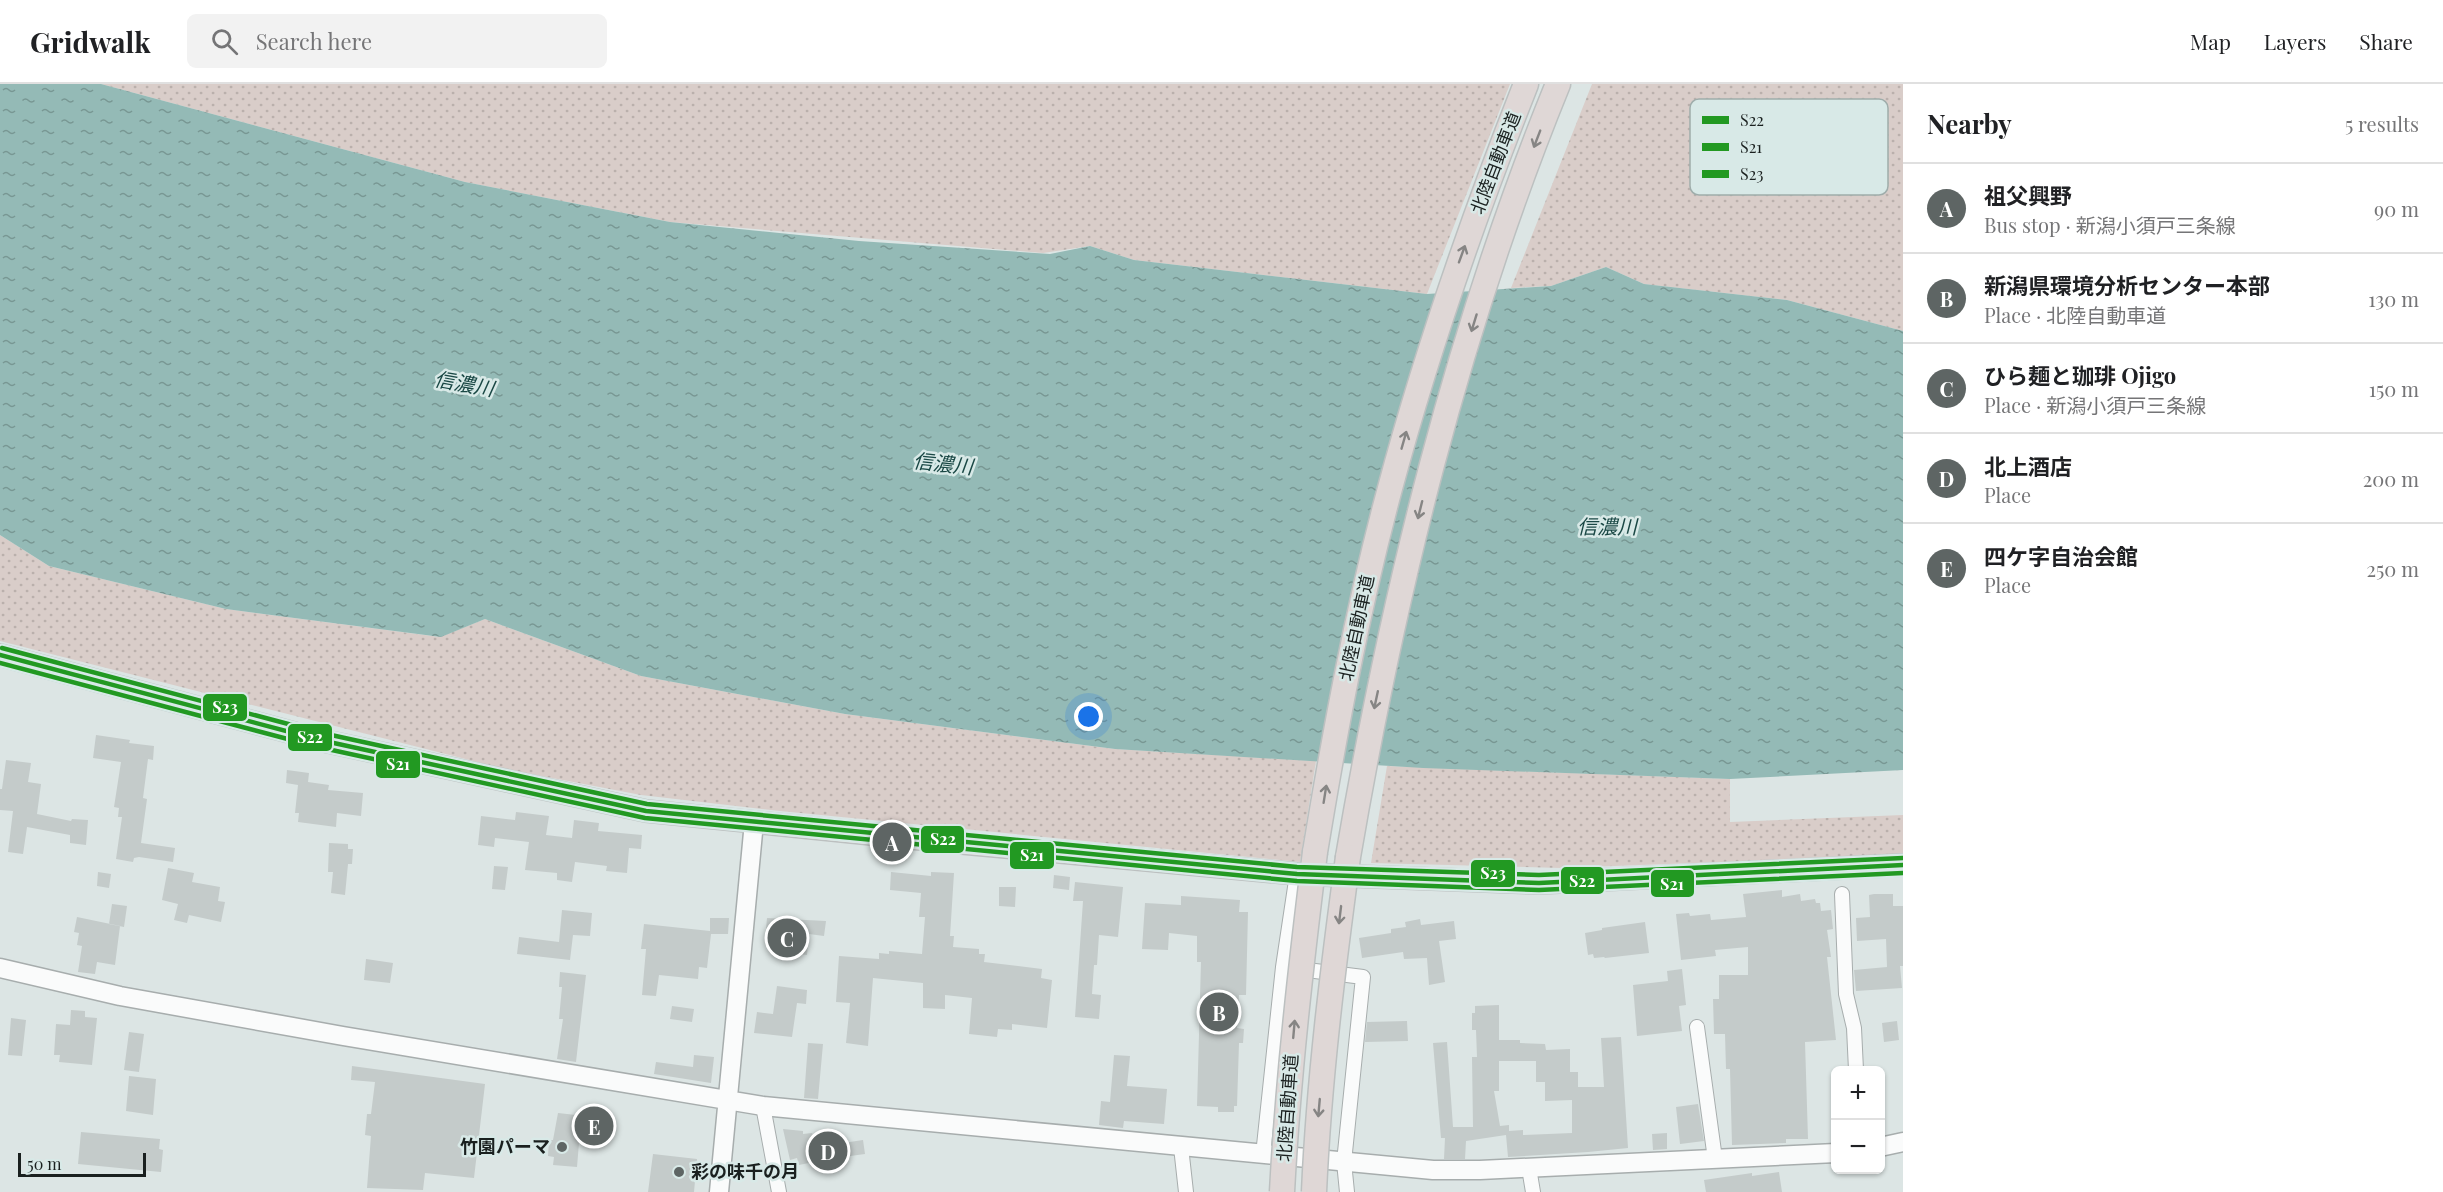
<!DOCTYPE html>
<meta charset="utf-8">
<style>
:root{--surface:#fff;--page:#f2f2f2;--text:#202124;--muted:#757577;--line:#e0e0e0;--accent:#5e6564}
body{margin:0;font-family:"Playfair Display","Noto Sans JP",serif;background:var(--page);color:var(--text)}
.controls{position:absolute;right:18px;bottom:18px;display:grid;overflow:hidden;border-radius:9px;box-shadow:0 2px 4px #0004}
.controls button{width:54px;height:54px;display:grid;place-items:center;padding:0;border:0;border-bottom:2px solid var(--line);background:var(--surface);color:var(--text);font:30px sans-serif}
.scale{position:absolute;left:18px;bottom:15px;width:128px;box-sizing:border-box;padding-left:6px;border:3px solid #1a201f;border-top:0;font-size:16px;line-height:21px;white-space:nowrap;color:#1a201f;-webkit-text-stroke:4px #d8e9e7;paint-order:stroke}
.you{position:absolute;left:1089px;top:633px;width:21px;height:21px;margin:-15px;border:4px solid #fff;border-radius:50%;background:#1a73e8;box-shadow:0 0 0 9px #1a73e833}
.badge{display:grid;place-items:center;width:39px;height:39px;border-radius:50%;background:var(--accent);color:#fff;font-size:20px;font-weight:700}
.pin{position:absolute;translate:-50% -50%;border:3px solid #fff;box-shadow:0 2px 6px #0006}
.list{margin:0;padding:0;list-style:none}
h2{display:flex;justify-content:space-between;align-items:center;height:78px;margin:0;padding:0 24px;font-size:26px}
h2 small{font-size:20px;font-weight:400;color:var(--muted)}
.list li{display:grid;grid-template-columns:39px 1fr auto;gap:18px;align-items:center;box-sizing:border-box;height:90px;padding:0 24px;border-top:2px solid var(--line)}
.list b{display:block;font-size:22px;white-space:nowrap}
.list p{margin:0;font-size:20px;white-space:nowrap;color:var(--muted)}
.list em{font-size:20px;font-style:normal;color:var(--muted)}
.icon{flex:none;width:33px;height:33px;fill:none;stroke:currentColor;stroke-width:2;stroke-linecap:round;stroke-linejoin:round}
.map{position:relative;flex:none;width:1903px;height:1108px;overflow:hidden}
header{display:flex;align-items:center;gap:36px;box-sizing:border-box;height:84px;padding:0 30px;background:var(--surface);border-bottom:2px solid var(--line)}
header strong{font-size:28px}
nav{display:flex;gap:33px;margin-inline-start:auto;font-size:21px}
.search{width:420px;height:54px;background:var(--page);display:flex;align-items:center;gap:15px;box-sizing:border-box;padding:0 21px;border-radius:9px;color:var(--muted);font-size:22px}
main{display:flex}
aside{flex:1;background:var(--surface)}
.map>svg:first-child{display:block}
.green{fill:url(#green-dots)}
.water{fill:url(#water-ripples)}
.building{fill:#c4cbca;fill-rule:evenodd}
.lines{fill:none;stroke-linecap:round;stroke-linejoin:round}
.street-casing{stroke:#a7adad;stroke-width:16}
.secondary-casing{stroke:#a7adad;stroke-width:21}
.primary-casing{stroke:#bcc0c0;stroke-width:24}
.highway-casing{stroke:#bcc0c0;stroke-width:27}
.street{stroke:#fafbfb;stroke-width:14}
.secondary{stroke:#fafbfb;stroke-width:18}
.primary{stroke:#eae5e4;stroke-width:21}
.highway{stroke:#dfd7d6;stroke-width:24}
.highway-bridge-casing{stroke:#bcc0c0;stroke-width:27;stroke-linecap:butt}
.highway-bridge{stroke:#dfd7d6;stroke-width:24}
.bus-1-casing{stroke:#d8e9e7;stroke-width:9}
.bus-2-casing{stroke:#d8e9e7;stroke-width:9}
.bus-3-casing{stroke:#d8e9e7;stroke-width:9}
.bus-1{stroke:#292;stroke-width:4.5}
.bus-2{stroke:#292;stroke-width:4.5}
.bus-3{stroke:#292;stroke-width:4.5}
.oneway{stroke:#868584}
.poi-dot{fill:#5e6564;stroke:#d8e9e7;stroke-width:2}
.labels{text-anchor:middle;stroke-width:5;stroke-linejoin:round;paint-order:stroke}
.street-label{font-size:18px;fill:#1a201f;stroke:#d8e9e7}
.poi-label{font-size:18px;font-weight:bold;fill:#1a201f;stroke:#d8e9e7;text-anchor:end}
.water-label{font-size:20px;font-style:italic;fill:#1a4845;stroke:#d8e9e7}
.key{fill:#d8e9e7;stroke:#9fadab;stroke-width:1.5}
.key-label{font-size:16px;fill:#1a201f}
.line-badge{stroke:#d8e9e7;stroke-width:2}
.badge-label{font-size:16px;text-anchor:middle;font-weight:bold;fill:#fff}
</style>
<header>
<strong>Gridwalk</strong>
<div class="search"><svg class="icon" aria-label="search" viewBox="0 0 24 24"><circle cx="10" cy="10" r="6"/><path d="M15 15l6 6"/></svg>Search here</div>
<nav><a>Map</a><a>Layers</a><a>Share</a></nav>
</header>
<main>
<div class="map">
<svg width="1903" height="1108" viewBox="0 0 1903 1108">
<defs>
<pattern id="green-dots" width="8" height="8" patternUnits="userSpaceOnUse" patternTransform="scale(1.5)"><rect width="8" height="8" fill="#d9cdc9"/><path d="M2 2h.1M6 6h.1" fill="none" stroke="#bab0ac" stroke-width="1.8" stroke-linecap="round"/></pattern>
<pattern id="water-ripples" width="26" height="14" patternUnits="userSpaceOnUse" patternTransform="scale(1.5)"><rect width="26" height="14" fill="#94bab6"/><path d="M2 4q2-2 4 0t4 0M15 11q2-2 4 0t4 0" fill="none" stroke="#789793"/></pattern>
</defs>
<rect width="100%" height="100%" fill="#dce5e4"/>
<path class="green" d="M101,0H1510L1427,210L1134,176L1090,162L1043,169L670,138L465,98Z
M1592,0H1903V247L1787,216L1644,200L1606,183L1551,202L1511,204Z
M0,451L49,482L226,525L440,553L485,535L641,592L845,630L1115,665L1316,677L1300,778L780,727L641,711L505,685L0,557Z
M1387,682L1730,695V738L1903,731V771L1561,784L1371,779Z"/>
<path class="water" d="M0,0H101L465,98L670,138L859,157L1050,170L1090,162L1134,176L1427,210L1551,202L1606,183L1644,200L1787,216L1903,247V686L1730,695L1423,684L1115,665L845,630L641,592L485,535L441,553L226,525L49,482L0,451Z"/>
<path class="building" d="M96,651L130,656L129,659L154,662L153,676L148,675L143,714L147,715L141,759L175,764L173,778L139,773L134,774L133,778L116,775L122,733H118L119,724L114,723L121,678L93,674Z
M6,676L31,679L28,698L41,700L37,730L71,737L72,735L88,736L86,761L70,759V751L27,743L23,770L8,768L13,727L0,726V705H2Z
M287,686L309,689L308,698L329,701L328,706L363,709L361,732L337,729L336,743L298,738L299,729H295L298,701L286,699Z
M516,728L549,732L546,751L572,754L574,736L599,739L598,747L642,751L641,765L629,764L627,789L606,787L607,782L575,778L572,798L557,796V789L525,786L529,758L495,754L494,763L478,761L481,732L515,736Z
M329,759L348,760V765H353L352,780H348L345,811L331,809L333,788H328Z
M494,782L508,783L505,806L492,805Z
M168,784L194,789L192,798L220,803L218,817L225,818L221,838L189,831L187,839L174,836L178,820L162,816Z
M98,788L111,790L109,804L97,802Z
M891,788L931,792V788L954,789L950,852H954L953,863L979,865V870H985L984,878L1042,885L1041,894L1052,896L1047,944L1012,940V946L998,945L997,953L969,950L972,914L945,911V925L923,924V899L873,894L868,962L846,959L850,919L836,918L839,872L879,875V869L889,870V867L922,870L925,833H919L921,809L890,806Z
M1054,791L1070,793L1069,806L1053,804Z
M1075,798L1123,803L1118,853L1099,851L1097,881H1094L1092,910L1101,911L1099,935L1075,933L1083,817H1073Z
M999,803H1016L1015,823L999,822Z
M1782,806V813L1800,810L1801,817L1815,815L1816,819H1820L1821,827L1831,826L1833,845L1827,846L1831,873H1827L1836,956L1805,958L1808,1055H1786V1059L1732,1061L1730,985H1726L1725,950H1714L1713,915H1719V891H1748V863L1715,866L1716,872L1681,876L1676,830L1689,829L1690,832L1710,830L1711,836L1746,833L1743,810Z
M1874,810H1893V822H1903V882H1900L1902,904L1856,907L1854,886L1887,883L1886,855L1857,857L1856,834L1870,833L1869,811Z
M1181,812L1240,816L1239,828H1248L1246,911H1239L1237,944L1244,945L1243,959H1239L1237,1022H1234V1028H1218V1023L1197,1022L1201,878H1197V852L1169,849L1168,866L1142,865L1145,819L1181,821Z
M112,820L127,822L124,843L109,840Z
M562,826L592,829L590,852L573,851L570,876L517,870L519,853L559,858Z
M77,833L120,842L115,881L97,878L95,890L78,888L82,862L77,861L79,849L74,848Z
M710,834H729L728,850H711L707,884L699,883L698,895L659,891L656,912L642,911L646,865H641L644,840L710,847Z
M767,834L826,837L824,852L809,850L807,871L782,868L783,858L765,856Z
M1420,835L1421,841L1454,837L1456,855L1439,857L1445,898L1429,901L1427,874L1404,875L1403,868L1362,874L1359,854L1391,849V845L1406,843L1405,838Z
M1645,838L1649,869L1605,874L1604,873L1594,874L1593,870L1588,871L1585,849L1602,846V844Z
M366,875L393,879L390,899L364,896Z
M1682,885L1686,921L1679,922L1682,947L1637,952L1633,901L1668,897L1667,887Z
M560,888L586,891L576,978L557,975L563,935H559L562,903H559Z
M777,902L807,906L806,920L797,919L792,953L754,949L757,928L773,930Z
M1499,921V956H1520V959L1545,960L1546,966L1570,965V988H1578V1003H1604L1601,954L1621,953L1628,1064L1588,1068L1508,1073L1506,1051L1466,1057L1465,1075H1444L1445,1054H1441L1433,959L1447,958L1453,1043H1473L1472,973H1477L1476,946H1472V929H1475V922ZM1499,977H1536V998H1545V1017L1572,1016V1049L1523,1051V1046L1509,1047V1041L1500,1042L1494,1007H1499Z
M672,922L694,925L692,938L670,935Z
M71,926L85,927V933L97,934L92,981L59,978L60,971H54L56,940L70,941Z
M11,934L26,936L22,972L8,971Z
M1407,937L1408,957L1365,958L1367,938Z
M1897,937L1899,956L1884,958L1882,939Z
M129,948L144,950L139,988L124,986Z
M808,959L823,960L818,1015L804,1014Z
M694,971L714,973L711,999L654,990L656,978L693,983Z
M1114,971L1130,972L1127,1002L1167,1005L1164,1040L1124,1037L1123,1044L1099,1041L1101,1017L1110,1018Z
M352,982L485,1000L474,1094L425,1089L423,1106L367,1104L371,1052L365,1051L367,1030H371L375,998L351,996Z
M129,992L156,995L153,1031L126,1027Z
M1698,1020L1704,1057L1680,1060L1676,1023Z
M586,1022L607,1025L603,1061L579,1059L577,1083L553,1081L554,1073L548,1072L549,1056H553L558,1029L585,1032Z
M783,1045L803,1047V1050L812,1049L813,1051L834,1048L835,1052L841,1051L843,1059L863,1056L865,1070L843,1073L844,1081L816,1087L814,1078L799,1081L797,1074L790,1076Z
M81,1048L160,1055L159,1065L163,1066L161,1088L78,1080Z
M1667,1049V1065L1653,1066L1652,1050Z
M653,1070L697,1075L694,1108H648Z
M1779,1088L1782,1108H1706L1704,1096L1752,1089V1092Z"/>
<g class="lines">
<g class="street-casing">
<path id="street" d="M1842,810L1846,910L1854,944L1856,986
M1283,883L1363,893L1344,1078L1347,1108
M1697,943L1715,1075
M763,1022L779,1108
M1181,1063L1186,1108
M1263,1071L1283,883L1297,790
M1529,1084L1533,1108"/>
</g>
<g class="secondary-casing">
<path id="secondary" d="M0,884L120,912L343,952L763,1022L1433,1086H1480L1836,1069
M1880,1063L1903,1058
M719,1108L754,738"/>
</g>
<g class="primary-casing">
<path id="primary" d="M0,571L320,656L646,727L940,757L1297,790L1539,799L1903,781"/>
</g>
<g class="highway-casing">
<path id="highway" d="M1315,768C1335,647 1357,527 1389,408C1426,269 1473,134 1526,0
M1348,773C1393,510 1457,247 1558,0"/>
</g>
<use href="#street" class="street"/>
<use href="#secondary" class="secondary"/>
<use href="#primary" class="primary"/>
<use href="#highway" class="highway"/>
<g class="highway-bridge-casing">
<path id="highway-bridge" d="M1282,1108C1288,994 1301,881 1315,768
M1314,1108C1319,995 1333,884 1348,773"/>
</g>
<use href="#highway-bridge" class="highway-bridge"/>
<g class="bus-1-casing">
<path id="bus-1" d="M0,571L320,656L646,727L1297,790L1539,799L1903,781"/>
</g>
<g class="bus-2-casing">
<path id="bus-2" d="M0,579L318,663L645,734L1297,797L1539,806L1903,789"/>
</g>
<g class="bus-3-casing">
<path id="bus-3" d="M2,564L322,649L647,720L1297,783L1539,791L1903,774"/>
</g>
<use href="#bus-1" class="bus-1"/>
<use href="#bus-2" class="bus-2"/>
<use href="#bus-3" class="bus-3"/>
</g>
<defs><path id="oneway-shaft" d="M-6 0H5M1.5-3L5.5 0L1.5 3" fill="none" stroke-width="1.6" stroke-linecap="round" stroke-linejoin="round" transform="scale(1.5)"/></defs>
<g class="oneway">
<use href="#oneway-shaft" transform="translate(1537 55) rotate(111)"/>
<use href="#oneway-shaft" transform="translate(1462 170) rotate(-70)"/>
<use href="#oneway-shaft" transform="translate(1474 239) rotate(107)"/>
<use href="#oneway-shaft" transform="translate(1404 356) rotate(-74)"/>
<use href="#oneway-shaft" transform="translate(1420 426) rotate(104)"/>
<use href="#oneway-shaft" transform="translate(1376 616) rotate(102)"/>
<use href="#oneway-shaft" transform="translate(1325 710) rotate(-81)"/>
<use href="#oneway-shaft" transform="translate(1340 831) rotate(97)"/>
<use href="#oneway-shaft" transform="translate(1294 945) rotate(-85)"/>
<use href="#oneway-shaft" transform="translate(1319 1024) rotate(95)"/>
</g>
<g class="poi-dot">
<circle cx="562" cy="1063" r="6"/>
<circle cx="679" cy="1088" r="6"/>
</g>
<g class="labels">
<g class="street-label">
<text transform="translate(1496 79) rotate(-69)" y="6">北陸自動車道</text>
<text transform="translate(1357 544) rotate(-78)" y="6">北陸自動車道</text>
<text transform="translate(1288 1024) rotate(-86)" y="6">北陸自動車道</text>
</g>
<g class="poi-label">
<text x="550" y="1069">竹園パーマ</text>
<text x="691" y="1094" text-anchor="start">彩の味千の月</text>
</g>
<g class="water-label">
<text transform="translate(464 300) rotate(10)" y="7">信濃川</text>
<text transform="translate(943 380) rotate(6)" y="7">信濃川</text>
<text x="1607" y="450">信濃川</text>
</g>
</g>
<rect x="1690" y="15" width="198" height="96" rx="9" class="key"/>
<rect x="1702" y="32" width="27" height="8" fill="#292"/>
<rect x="1702" y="59" width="27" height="8" fill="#292"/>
<rect x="1702" y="86" width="27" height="8" fill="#292"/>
<g class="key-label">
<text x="1740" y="42">S22</text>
<text x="1740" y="69">S21</text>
<text x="1740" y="96">S23</text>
</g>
<g class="line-badge">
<rect x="202" y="609" width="46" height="29" rx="6" fill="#292"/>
<rect x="287" y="639" width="46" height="29" rx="6" fill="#292"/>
<rect x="375" y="666" width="46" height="29" rx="6" fill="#292"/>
<rect x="920" y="741" width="45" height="29" rx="6" fill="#292"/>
<rect x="1009" y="757" width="46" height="29" rx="6" fill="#292"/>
<rect x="1470" y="775" width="46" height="29" rx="6" fill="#292"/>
<rect x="1560" y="782" width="45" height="29" rx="6" fill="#292"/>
<rect x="1650" y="785" width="45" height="29" rx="6" fill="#292"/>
</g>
<g class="badge-label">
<text x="225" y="629">S23</text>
<text x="310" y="659">S22</text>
<text x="398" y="686">S21</text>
<text x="943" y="761">S22</text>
<text x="1032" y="777">S21</text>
<text x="1493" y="795">S23</text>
<text x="1582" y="803">S22</text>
<text x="1672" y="806">S21</text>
</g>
</svg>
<div class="controls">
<button>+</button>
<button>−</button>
</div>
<div class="scale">50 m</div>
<div class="you"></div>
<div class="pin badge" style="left:892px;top:758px">A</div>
<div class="pin badge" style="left:1219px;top:928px">B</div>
<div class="pin badge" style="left:787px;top:854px">C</div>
<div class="pin badge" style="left:828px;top:1067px">D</div>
<div class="pin badge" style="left:594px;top:1042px">E</div>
</div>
<aside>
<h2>Nearby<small>5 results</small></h2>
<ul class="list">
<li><span class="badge">A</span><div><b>祖父興野</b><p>Bus stop · 新潟小須戸三条線</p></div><em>90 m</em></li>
<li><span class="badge">B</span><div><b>新潟県環境分析センター本部</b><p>Place · 北陸自動車道</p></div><em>130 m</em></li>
<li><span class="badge">C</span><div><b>ひら麺と珈琲 Ojigo</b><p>Place · 新潟小須戸三条線</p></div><em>150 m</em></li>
<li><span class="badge">D</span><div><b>北上酒店</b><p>Place</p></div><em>200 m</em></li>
<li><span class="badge">E</span><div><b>四ケ字自治会館</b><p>Place</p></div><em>250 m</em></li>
</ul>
</aside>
</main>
